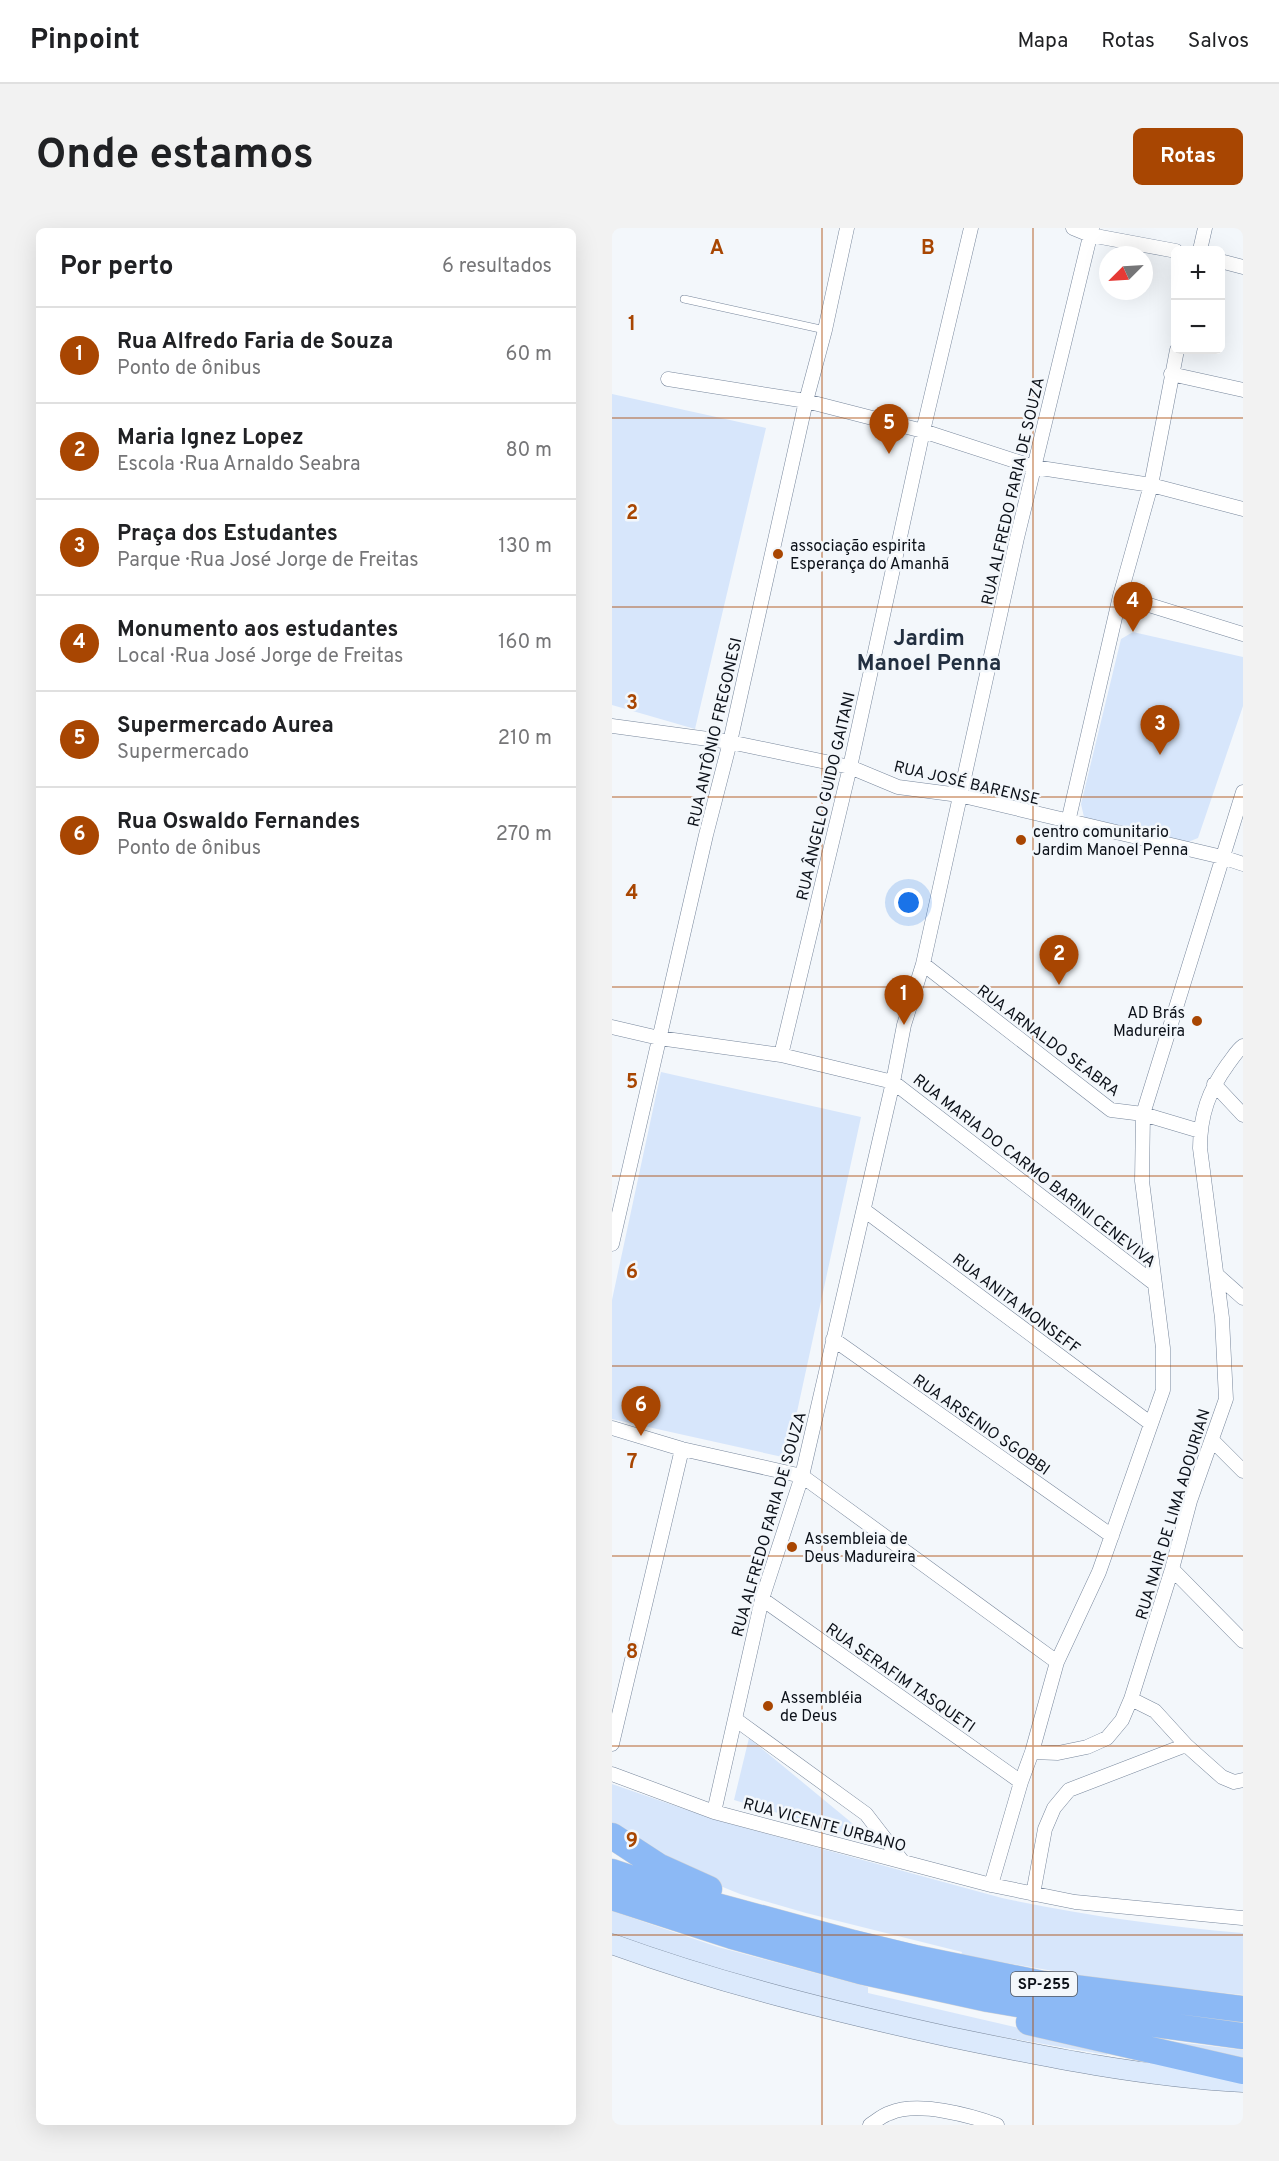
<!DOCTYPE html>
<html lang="pt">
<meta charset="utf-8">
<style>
:root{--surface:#fff;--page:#f2f2f2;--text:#202124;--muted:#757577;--line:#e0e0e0;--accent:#a84602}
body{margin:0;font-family:Overpass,sans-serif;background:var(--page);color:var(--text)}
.controls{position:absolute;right:18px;top:18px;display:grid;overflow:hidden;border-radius:9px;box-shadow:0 6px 24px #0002}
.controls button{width:54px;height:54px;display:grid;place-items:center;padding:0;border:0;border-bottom:2px solid var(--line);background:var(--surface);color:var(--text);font:30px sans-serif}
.compass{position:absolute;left:487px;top:18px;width:54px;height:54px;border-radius:50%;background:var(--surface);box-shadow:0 6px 24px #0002;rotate:246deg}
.you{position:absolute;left:297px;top:675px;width:21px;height:21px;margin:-15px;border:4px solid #fff;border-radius:50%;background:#1a73e8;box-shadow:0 0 0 9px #1a73e833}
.badge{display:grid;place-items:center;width:39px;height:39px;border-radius:50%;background:var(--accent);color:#fff;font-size:20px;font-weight:700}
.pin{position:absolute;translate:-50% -50px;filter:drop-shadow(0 2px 3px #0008)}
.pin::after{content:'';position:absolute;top:32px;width:21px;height:18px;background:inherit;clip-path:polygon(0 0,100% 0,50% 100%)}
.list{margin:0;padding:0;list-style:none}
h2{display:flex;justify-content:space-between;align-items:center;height:78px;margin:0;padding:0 24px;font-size:26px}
h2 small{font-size:20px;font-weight:400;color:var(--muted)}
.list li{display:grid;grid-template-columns:39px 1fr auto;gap:18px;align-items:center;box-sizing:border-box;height:96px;padding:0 24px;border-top:2px solid var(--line)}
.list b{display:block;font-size:22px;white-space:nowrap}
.list p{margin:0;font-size:20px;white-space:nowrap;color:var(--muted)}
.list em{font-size:20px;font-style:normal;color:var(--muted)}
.map{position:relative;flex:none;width:631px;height:1897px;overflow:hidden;border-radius:9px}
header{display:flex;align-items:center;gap:36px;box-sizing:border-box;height:84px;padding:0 30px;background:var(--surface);border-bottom:2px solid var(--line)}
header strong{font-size:28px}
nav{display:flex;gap:33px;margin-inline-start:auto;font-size:21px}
.intro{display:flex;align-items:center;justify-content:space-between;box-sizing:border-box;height:144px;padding:0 36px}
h1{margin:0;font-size:42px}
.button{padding:15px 27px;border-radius:9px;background:var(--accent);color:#fff;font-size:21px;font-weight:700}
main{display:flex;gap:36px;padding:0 36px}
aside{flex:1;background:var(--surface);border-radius:9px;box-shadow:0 6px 24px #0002}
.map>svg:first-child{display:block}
.green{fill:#d7e6fb}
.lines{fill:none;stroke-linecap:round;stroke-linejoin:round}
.lane-casing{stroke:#78879c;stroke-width:8}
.street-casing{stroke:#78879c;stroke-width:15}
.secondary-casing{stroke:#78879c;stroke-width:21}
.highway-casing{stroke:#d3d4d6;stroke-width:27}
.lane{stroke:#fff;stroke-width:7}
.street{stroke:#fff;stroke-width:14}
.secondary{stroke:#dceafc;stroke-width:20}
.highway{stroke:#8cb9f5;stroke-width:26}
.grid{fill:none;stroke:#a84602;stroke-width:1.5;stroke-opacity:0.55}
.poi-dot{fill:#a84602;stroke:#f3f7fb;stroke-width:2}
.labels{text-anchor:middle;stroke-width:5;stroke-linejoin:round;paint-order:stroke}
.shield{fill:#f3f7fb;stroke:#51565d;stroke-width:1.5}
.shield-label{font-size:15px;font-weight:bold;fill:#0c1119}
.street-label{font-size:16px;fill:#0c1119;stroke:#f3f7fb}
.poi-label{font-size:16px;fill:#0c1119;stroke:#f3f7fb;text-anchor:start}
.district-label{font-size:22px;font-weight:bold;fill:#222f40;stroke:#f3f7fb}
.grid-label{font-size:20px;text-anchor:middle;font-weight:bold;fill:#a84602;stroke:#f3f7fb;stroke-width:5;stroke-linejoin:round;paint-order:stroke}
</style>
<header>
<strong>Pinpoint</strong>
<nav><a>Mapa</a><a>Rotas</a><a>Salvos</a></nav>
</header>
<div class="intro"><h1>Onde estamos</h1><a class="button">Rotas</a></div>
<main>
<aside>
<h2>Por perto<small>6 resultados</small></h2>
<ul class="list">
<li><span class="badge">1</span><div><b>Rua Alfredo Faria de Souza</b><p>Ponto de ônibus</p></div><em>60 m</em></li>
<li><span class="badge">2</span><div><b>Maria Ignez Lopez</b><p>Escola · Rua Arnaldo Seabra</p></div><em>80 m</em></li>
<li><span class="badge">3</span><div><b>Praça dos Estudantes</b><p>Parque · Rua José Jorge de Freitas</p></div><em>130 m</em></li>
<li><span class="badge">4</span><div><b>Monumento aos estudantes</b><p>Local · Rua José Jorge de Freitas</p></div><em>160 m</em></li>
<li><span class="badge">5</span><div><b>Supermercado Aurea</b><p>Supermercado</p></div><em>210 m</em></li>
<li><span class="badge">6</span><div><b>Rua Oswaldo Fernandes</b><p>Ponto de ônibus</p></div><em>270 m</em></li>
</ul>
</aside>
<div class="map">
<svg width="631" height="1897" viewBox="0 0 631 1897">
<rect width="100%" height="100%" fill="#f3f7fb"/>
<path class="green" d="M0,166L154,200L83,501L0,477Z
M521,404L631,429V478L586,610L571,616L479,596L472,589L469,576L509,411Z
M49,844L249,889L175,1230L0,1191V1072Z
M137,1510L263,1614L122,1572Z
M0,1556L104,1592L390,1670C469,1687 550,1698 631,1705V1767L493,1752L349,1727L350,1724L194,1685L128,1666L91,1651L0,1599Z
M0,1683L106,1719L256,1759V1765L497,1821L495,1827L368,1805L248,1779L106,1742L0,1707Z
M517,1808L631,1822V1835Z"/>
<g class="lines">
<g class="lane-casing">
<path id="lane" d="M72,71L213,102"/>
</g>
<g class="street-casing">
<path id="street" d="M461,0L478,7L564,23
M588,22L593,0
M608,33L631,39
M559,146L631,162
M56,151L194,173L311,203L422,239L539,257L631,281
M508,368L631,406
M0,498L118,514L238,539L286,559L347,567L610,629L631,636
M456,594L508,368L539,257L565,122
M311,736L499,882L531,886L588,903
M0,799L47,810L169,827L281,854L543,1056
M169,827L238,539L311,203L359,0
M602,856L631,887
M252,982L538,1195
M0,1016L94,607L118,514L194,173L213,102L235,0
M605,1047L631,1070
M221,1111L500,1308
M0,1200L70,1221L190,1248L445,1434
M600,1212L631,1243
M560,1341L631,1413
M150,1371L409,1554
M519,1471L543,1483L574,1517L610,1549L622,1554L631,1552
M123,1491L254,1586L291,1634
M0,1516L70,1221
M420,1524L446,1525L475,1519L495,1510L510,1492L519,1471L560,1341L578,1273L614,1171L610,1090L588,920C588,887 597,862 616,836C621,830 625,822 631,818
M0,1546L102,1584L379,1657L463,1674L630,1690
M102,1584L150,1371L190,1248L281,854L292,797L311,736L405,310L480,0
M379,1657L409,1554L420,1524L445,1434L487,1344L551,1162V1120L530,953L531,886L631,564
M421,1666L433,1601L442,1580L457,1562L574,1517
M258,1897C264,1893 271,1887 278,1885C306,1873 357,1887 385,1897"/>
</g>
<g class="secondary-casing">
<path id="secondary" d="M0,1716C110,1756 224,1784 338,1809C434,1829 533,1849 631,1854"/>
</g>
<g class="highway-casing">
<path id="highway" d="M0,1608L46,1638L97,1661
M0,1644L86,1673L241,1715L303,1730L431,1756L631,1781
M0,1669L120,1708L248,1743L376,1771L440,1782L631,1808
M417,1794L631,1843"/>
</g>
<use href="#lane" class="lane"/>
<use href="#street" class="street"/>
<use href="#secondary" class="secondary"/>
<use href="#highway" class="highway"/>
</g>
<path class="grid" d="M210,0V1897M421,0V1897M0,190H631M0,379H631M0,569H631M0,759H631M0,948H631M0,1138H631M0,1328H631M0,1518H631M0,1707H631"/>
<g class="poi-dot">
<circle cx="166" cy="326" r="6"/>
<circle cx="409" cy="612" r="6"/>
<circle cx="585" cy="793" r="6"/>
<circle cx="180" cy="1319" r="6"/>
<circle cx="156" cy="1478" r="6"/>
</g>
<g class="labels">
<rect class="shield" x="399" y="1744" width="66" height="24" rx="4.5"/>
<g class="shield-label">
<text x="432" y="1761">SP-255</text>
</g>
<g class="street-label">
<text transform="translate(400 263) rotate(-77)" y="6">RUA ALFREDO FARIA DE SOUZA</text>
<text transform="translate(102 504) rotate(-77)" y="6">RUA ANTÔNIO FREGONESI</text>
<text transform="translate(355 554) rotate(13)" y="6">RUA JOSÉ BARENSE</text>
<text transform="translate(213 568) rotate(-77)" y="6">RUA ÂNGELO GUIDO GAITANI</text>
<text transform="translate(437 812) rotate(37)" y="6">RUA ARNALDO SEABRA</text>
<text transform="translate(423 942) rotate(38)" y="6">RUA MARIA DO CARMO BARINI CENEVIVA</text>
<text transform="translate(405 1075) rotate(37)" y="6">RUA ANITA MONSEFF</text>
<text transform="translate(370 1196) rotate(35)" y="6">RUA ARSENIO SGOBBI</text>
<text transform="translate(560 1286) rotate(-73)" y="6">RUA NAIR DE LIMA ADOURIAN</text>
<text transform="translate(156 1296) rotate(-74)" y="6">RUA ALFREDO FARIA DE SOUZA</text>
<text transform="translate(289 1449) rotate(35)" y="6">RUA SERAFIM TASQUETI</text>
<text transform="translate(213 1596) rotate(15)" y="6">RUA VICENTE URBANO</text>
</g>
<g class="poi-label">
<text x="178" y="323">associação espirita<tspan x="178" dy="18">Esperança do Amanhã</tspan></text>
<text x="421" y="609">centro comunitario<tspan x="421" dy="18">Jardim Manoel Penna</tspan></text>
<text x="573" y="790" text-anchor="end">AD Brás<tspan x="573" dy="18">Madureira</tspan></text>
<text x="192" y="1316">Assembleia de<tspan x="192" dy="18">Deus Madureira</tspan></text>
<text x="168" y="1475">Assembléia<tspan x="168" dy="18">de Deus</tspan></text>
</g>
<g class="district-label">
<text x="317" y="417">Jardim<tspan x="317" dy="25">Manoel Penna</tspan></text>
</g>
</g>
<g class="grid-label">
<text x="105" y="26">A</text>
<text x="316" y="26">B</text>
<text x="20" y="102">1</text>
<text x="20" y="291">2</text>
<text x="20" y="481">3</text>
<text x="20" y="671">4</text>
<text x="20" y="860">5</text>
<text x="20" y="1050">6</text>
<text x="20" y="1240">7</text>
<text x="20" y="1430">8</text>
<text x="20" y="1619">9</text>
</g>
</svg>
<div class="controls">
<button>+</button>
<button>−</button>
</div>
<svg class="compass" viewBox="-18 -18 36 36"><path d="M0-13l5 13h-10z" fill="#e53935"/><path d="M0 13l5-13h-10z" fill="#757577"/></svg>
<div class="you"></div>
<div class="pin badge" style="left:292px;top:797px">1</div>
<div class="pin badge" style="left:447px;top:757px">2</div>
<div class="pin badge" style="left:548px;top:527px">3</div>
<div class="pin badge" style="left:521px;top:404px">4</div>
<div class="pin badge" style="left:277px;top:226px">5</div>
<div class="pin badge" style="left:29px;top:1208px">6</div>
</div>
</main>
